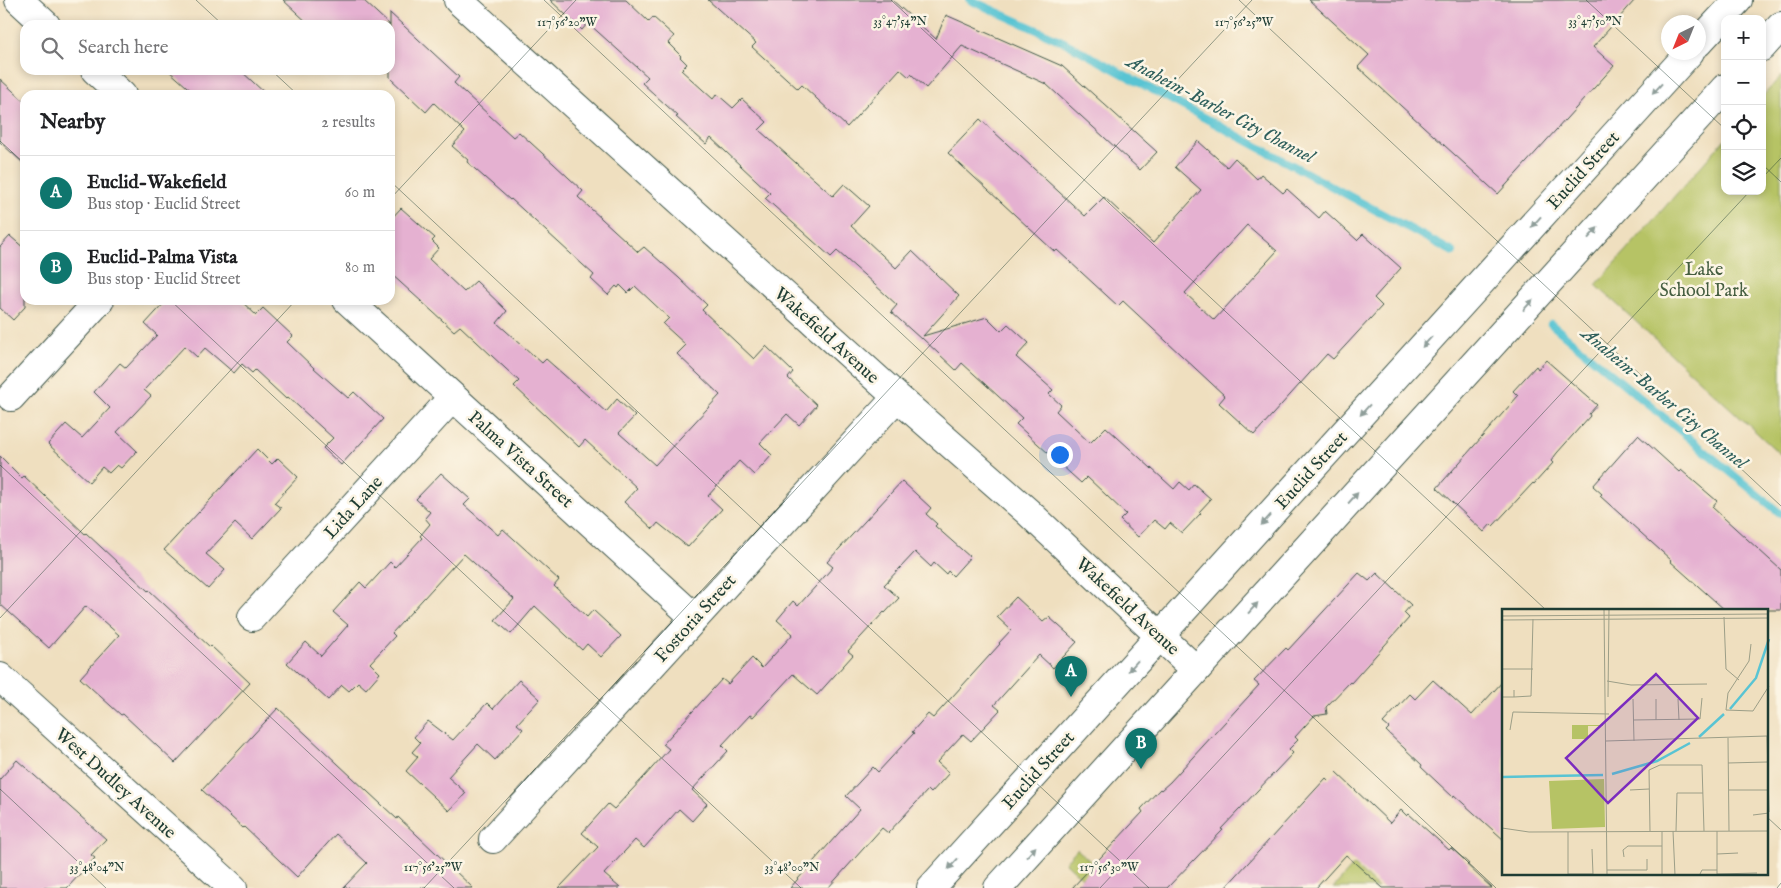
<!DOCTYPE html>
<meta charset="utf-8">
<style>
:root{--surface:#fff;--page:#f6f6f6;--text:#202124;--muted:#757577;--line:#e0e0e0;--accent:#0f766e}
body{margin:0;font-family:"IM FELL English",serif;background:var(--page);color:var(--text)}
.controls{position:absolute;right:15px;top:15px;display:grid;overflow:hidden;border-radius:10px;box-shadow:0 2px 8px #0003}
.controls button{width:45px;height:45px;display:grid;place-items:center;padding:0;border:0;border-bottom:1px solid var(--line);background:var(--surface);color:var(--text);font:25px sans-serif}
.compass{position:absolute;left:1661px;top:15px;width:45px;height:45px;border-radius:50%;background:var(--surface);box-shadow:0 2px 8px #0003;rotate:223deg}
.you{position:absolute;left:1059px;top:454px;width:18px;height:18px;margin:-12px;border:4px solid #fff;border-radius:50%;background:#1a73e8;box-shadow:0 0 0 8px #1a73e833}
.badge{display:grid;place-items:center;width:32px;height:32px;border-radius:50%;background:var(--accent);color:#fff;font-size:16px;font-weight:700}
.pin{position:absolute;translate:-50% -41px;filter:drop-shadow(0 1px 2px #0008)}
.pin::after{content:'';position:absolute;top:26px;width:18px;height:15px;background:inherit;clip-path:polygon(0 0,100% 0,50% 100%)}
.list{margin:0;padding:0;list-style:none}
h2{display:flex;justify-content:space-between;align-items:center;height:65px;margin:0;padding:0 20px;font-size:21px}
h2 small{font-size:16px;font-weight:400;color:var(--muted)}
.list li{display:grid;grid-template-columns:32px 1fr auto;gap:15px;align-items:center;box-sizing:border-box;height:75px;padding:0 20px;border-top:1px solid var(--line)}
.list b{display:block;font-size:19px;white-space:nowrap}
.list p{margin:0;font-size:16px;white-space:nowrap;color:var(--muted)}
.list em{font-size:16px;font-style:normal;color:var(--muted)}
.icon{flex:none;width:28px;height:28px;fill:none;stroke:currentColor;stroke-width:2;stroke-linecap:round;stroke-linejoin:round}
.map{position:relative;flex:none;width:1781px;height:888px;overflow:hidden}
.search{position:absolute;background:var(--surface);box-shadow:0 2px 8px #0003;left:20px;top:20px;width:375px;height:55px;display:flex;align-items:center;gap:12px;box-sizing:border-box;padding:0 18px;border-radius:15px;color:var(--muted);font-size:19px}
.panel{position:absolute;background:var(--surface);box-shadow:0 2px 8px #0003;left:20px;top:90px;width:375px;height:215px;border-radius:15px}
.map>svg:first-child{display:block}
.green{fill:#b6c365;stroke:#6a804c}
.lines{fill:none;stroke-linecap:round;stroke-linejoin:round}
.stream{stroke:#59c4d3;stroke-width:8}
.building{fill:#e5b1d1;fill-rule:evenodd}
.minor-casing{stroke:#3e5549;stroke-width:30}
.major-casing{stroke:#3e5549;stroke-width:30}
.minor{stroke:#fff;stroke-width:28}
.major{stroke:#fff;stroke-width:28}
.oneway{fill:#8f9e9a}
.ticks{fill:none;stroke:#1f3d34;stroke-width:1;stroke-opacity:0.45}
.labels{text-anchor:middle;stroke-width:5;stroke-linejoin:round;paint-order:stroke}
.street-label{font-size:18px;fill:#1f3d34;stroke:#fcf5e5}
.park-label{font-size:18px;fill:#455e40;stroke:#fcf5e5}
.water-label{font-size:19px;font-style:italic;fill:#2e5f5c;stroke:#fcf5e5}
.inset-river{fill:none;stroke:#59c4d3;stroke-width:2.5}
.inset-road{fill:none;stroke:#9c9e87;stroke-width:1}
.view{fill:#7b2cbf;fill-opacity:0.15;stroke:#7b2cbf;stroke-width:2.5}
.inset-edge{fill:none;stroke:#1f3d34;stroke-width:2.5}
.ticks-label{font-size:12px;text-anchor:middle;fill:#1f3d34;stroke:#fcf5e5;stroke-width:5;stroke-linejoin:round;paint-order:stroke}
</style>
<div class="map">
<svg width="1781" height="888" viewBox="0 0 1781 888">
<rect width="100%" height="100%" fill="#fcf5e5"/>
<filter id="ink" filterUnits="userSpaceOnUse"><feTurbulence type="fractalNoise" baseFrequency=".02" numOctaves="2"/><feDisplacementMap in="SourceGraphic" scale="10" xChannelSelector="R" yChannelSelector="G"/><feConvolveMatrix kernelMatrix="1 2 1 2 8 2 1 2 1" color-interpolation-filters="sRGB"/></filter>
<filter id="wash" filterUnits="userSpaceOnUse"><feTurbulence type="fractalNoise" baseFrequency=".0096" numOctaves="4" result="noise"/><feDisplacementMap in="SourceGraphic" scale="20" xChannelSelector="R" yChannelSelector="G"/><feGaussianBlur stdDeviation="1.12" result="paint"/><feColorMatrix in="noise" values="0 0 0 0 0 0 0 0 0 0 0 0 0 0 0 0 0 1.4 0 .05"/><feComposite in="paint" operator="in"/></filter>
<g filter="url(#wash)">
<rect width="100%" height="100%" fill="#efdfbf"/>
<path class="green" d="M1781,76V455L1596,285L1725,139V191H1762V97Z
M1077,849L1119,888H1093L1065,862Z
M1354,865L1378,888H1333Z"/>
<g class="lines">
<path class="stream" d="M970,0L1064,42L1453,252
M1551,324L1781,514"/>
</g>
<g id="blocks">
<path class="building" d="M283,0H363L390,25V13L459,77L454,83L513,137L519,132L554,164L583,191L578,197L638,252L644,247L679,278L707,305L702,310L754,359L766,346L793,372L788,378L817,405L799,425L787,414L760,443L772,455L754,475L739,461L708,496L722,509L688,547L658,523L653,529L624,502L637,488L585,440L579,447L514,386L519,381L492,356L460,326L454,331L390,273V220L401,208L435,238L432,241L439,248L429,259L464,292L476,281L507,311L497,323L542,363L546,359L606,412L617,399L635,416L619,433L655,465L720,395L677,354L686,345L663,324L669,318L635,286L628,293L620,285L618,288L616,286L608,295L591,279L594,275L511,199L510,200L467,162L468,160L452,146L465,132L434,103L426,112L390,78V25H310Z
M550,0H626L649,22L653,17L674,36L668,43L681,56L680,57L687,64L681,70L713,99L717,94L733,108L742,99L767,122L759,130L833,196L844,184L869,206L851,226L896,268L912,251L959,296L923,336L987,317L1001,331L1008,324L1029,343L1016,357L1053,390L1049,394L1061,405L1056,411L1090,443L1106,427L1174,489L1180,482L1189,490L1194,484L1211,499L1199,512L1201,513L1182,533L1170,523L1165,529L1154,520L1138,537L1120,520L1126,514L1087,477L1081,483L1016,424L1022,418L962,363L956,370L922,338L921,339L891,312L897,305L864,275L837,251L831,257L765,198L770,193L711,138L706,144L676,117L678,116L642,83L648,77L588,23L582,30Z
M708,0H892L936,39L946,15L1062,66L1157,152L1140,170L1046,84L962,46L926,88L911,74L909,77L900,69L847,127L802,85L798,89L752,47L756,43Z
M1309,0H1635L1593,47L1614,66L1498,194L1358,67L1369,55Z
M168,70H240L267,95H196Z
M0,79L25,102V165L0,142Z
M980,119L1085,216L1104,197L1153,243L1201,190L1175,167L1198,141L1227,167L1235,158L1257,179L1261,174L1283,193L1287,189L1319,218L1325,211L1357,240L1363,234L1401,268L1374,298L1382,306L1333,359L1327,354L1254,435L1219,403L1225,396L1123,301L1118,306L1057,250L1055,252L948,153ZM1247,225L1277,251L1214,320L1185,293Z
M10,236L25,249V307L13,320L0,308V247Z
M167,300H240L256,315L263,308L293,336L287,342L314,368L348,398L354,392L383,419L341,465L323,448L333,438L288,397L286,399L255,370L252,373L242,364L234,373L205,348L197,357L185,346L144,390L151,396L117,432L137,451L121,468L117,465L109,473L102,467L89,482L48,444L66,424L82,438L110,408L94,392L120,363L126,368L157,335L145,324Z
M1546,360L1597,405L1589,414L1590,416L1557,453L1551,461L1553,463L1534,484L1533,483L1493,526L1491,524L1484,532L1437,488L1518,396L1513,391L1536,366L1538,369Z
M1638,435L1679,472L1681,470L1717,501L1712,507L1781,570V610H1725L1670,561L1671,560L1600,496L1602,494L1593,486Z
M257,449L272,464L278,458L298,477L274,503L281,508L252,539L235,523L206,554L225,570L208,589L164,550Z
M0,456L22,478L24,476L85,534L86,533L148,591L149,590L210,647L211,646L250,683L175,763L123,714L121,715L80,678L119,635L86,606L49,648L0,604Z
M441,473L470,499L464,505L498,535L503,529L559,580L554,586L587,617L593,610L621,636L601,657L587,644L582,650L535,606L511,634L495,620L514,599L464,554L392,633L395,636L370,663L380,673L366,689L358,682L349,691L342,685L328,700L287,663L306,642L321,656L348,625L333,612L360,582L366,588L390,562L395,567L422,538L420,536L430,524L425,518L430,512L416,499Z
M902,481L931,508L926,514L937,524L935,526L970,557L953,576L948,571L946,574L934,563L931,567L915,552L884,585L899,598L885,613L884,612L848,651L853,655L817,695L793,674L753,717L750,715L722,745L728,751L692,790L707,804L692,821L679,809L644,848L635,840L604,874L620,888H559L598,847L582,833L608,804L614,809L644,777L669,749L663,744L722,679L728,684L752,658L762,668L793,634L777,620L793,601L798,606L833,567L827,562Z
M1359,573L1369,581L1377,573L1411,605L1404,613L1409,618L1351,683L1350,682L1326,707L1327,714L1314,716L1295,737L1298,740L1289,749L1293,753L1221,829L1223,830L1167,888H1072L1143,812L1141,809L1160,789L1161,790L1170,782L1259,685L1254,681L1286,648L1288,650Z
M1016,597L1043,622L1049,617L1077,642L1053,668L1039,655L994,705L1000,710L971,741L963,734L937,762L949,773L931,793L928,790L888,833L882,828L828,888H790L860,809L846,796L873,767L878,772L914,733L912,732L928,714L933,718L1000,644L999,643L1011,630L997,617Z
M519,680L540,699L517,724L523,729L495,760L478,744L448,777L466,793L449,811L406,771L418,757L412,752L420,743L414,737L428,721L453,740L487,703L493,709Z
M1433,680L1472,715L1504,680V840L1454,795L1453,797L1421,767L1422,765L1386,731L1389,728L1383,723L1410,694L1415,699Z
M278,708L397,819L398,817L473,888H343L367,863L336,834L297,877L244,827L243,828L202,790Z
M17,760L106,839L91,855L95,858L67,888H0V779Z
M1336,772L1390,823L1401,810L1407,816L1409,814L1449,850L1451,848L1469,864L1467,865L1492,888H1383L1346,855L1316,888H1225L1326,778L1328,780Z"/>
</g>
</g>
<g filter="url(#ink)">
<use href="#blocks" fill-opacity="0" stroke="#3e5549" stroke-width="1"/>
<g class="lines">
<g class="minor-casing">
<path id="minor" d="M19,0L46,25
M458,0L897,397L1028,512L1196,670
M95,70L122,95
M347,300L695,618
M11,397L100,300
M252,617L453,397
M0,677L233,888
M493,839L897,397"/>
</g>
<g class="major-casing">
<path id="major" d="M1698,43L1738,0
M1762,47L1781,26
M931,888L1690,52
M998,888L1725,88"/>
</g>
<use href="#minor" class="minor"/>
<use href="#major" class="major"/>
</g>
<defs><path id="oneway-solid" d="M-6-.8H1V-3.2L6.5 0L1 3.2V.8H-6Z" transform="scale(1.25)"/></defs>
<g class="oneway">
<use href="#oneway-solid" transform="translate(1657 89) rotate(132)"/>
<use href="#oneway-solid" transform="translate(1536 222) rotate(132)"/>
<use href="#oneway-solid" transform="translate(1593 233) rotate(-48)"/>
<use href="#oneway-solid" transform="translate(1528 305) rotate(-48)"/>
<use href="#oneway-solid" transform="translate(1427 342) rotate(132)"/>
<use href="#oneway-solid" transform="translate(1365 410) rotate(132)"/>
<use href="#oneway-solid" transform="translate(1353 498) rotate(-48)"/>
<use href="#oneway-solid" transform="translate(1266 520) rotate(132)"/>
<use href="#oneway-solid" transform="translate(1253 608) rotate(-48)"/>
<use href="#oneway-solid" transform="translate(1133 666) rotate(132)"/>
<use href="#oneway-solid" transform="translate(1031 852) rotate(-48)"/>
<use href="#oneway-solid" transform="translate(953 864) rotate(132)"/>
</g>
</g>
<path class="ticks" d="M196,0L223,25M544,0L1496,888M891,0L1546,610M1239,0L1781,506M1586,0L1725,129M271,70L298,95M0,141L25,164M1762,164L1781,182M1762,178L1781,158M390,181L1149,888M390,199L576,0M170,300L801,888M0,465L454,888M0,618L296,300M0,789L106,888M1767,817L1781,830M424,888L1252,0M1100,888L1750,191M1777,888L1781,883"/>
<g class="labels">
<g class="street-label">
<text transform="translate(1583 170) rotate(-48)" y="6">Euclid Street</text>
<text transform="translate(827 335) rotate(42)" y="6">Wakefield Avenue</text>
<text transform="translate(521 459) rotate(42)" y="6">Palma Vista Street</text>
<text transform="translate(1311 470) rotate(-48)" y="6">Euclid Street</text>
<text transform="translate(353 507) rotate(-48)" y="6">Lida Lane</text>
<text transform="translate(1128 606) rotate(43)" y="6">Wakefield Avenue</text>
<text transform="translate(695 618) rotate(-48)" y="6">Fostoria Street</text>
<text transform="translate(1038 770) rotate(-48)" y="6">Euclid Street</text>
<text transform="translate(116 783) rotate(42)" y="6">West Dudley Avenue</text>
</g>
<g class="park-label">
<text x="1704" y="275">Lake<tspan x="1704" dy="21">School Park</tspan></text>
</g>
<g class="water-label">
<text transform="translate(1221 108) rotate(28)" y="7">Anaheim-Barber City Channel</text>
<text transform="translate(1665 397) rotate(40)" y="7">Anaheim-Barber City Channel</text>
</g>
</g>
<g transform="translate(1502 609)">
<rect width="266" height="266" fill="#efdfbf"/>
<path d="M70,116H101V117H86V130H70ZM102,170L103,218L50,220L47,172Z" fill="#b6c365"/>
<path class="inset-river" d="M228,100L254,69L267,30M197,128L222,105M110,165L155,152L188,134M0,168L101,166"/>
<path class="inset-road" d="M102,0L105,266M0,7L267,5M222,8L224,60L237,71M0,11L267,9M249,35L247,52L226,84L224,101L251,102L267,77M0,60H31M105,72L129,76L205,75M0,88H12V81M12,88L29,87L31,10M106,88L107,0M131,90L132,132M154,90V111M176,90L177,111M131,111L198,110L200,89M8,121L11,103L107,105M226,129L227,222M104,132L265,127L267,203M226,154L265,153M128,181L147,180M227,181H265M251,206L267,204M0,219L27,223L267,222M148,222L147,161L158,156H200L202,222M160,222V266M171,222L173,266M174,222L175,184H201M215,222V266M66,223V265H91L90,240M215,245L236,244M122,248L121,241L126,237H160M105,261H145V250M198,265L200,261H215M215,265L255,264"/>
<path class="view" d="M154,65L196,109L106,194L64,149Z"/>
<rect width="266" height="266" class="inset-edge"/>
</g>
<g class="ticks-label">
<text x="1595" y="25">33°47'50"N</text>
<text x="900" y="25">33°47'54"N</text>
<text x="567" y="26">117°56'20"W</text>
<text x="1244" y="26">117°56'25"W</text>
<text x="433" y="871">117°56'25"W</text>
<text x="1109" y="871">117°56'30"W</text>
<text x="97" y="871">33°48'04"N</text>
<text x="792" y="871">33°48'00"N</text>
</g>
</svg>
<div class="controls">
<button>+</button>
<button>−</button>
<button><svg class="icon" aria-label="locate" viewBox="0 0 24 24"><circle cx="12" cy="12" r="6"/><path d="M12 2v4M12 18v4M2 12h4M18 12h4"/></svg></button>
<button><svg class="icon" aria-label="layers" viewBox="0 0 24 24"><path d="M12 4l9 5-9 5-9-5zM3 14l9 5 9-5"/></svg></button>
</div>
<svg class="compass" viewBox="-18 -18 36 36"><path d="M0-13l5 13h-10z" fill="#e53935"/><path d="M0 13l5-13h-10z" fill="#757577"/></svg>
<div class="you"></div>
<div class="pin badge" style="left:1071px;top:697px">A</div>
<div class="pin badge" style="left:1141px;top:769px">B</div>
<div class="search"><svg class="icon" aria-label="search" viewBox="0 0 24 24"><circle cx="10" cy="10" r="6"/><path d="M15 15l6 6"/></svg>Search here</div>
<section class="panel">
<h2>Nearby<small>2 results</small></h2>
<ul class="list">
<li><span class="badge">A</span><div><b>Euclid-Wakefield</b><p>Bus stop · Euclid Street</p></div><em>60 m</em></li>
<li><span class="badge">B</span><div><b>Euclid-Palma Vista</b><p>Bus stop · Euclid Street</p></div><em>80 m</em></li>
</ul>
</section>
</div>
